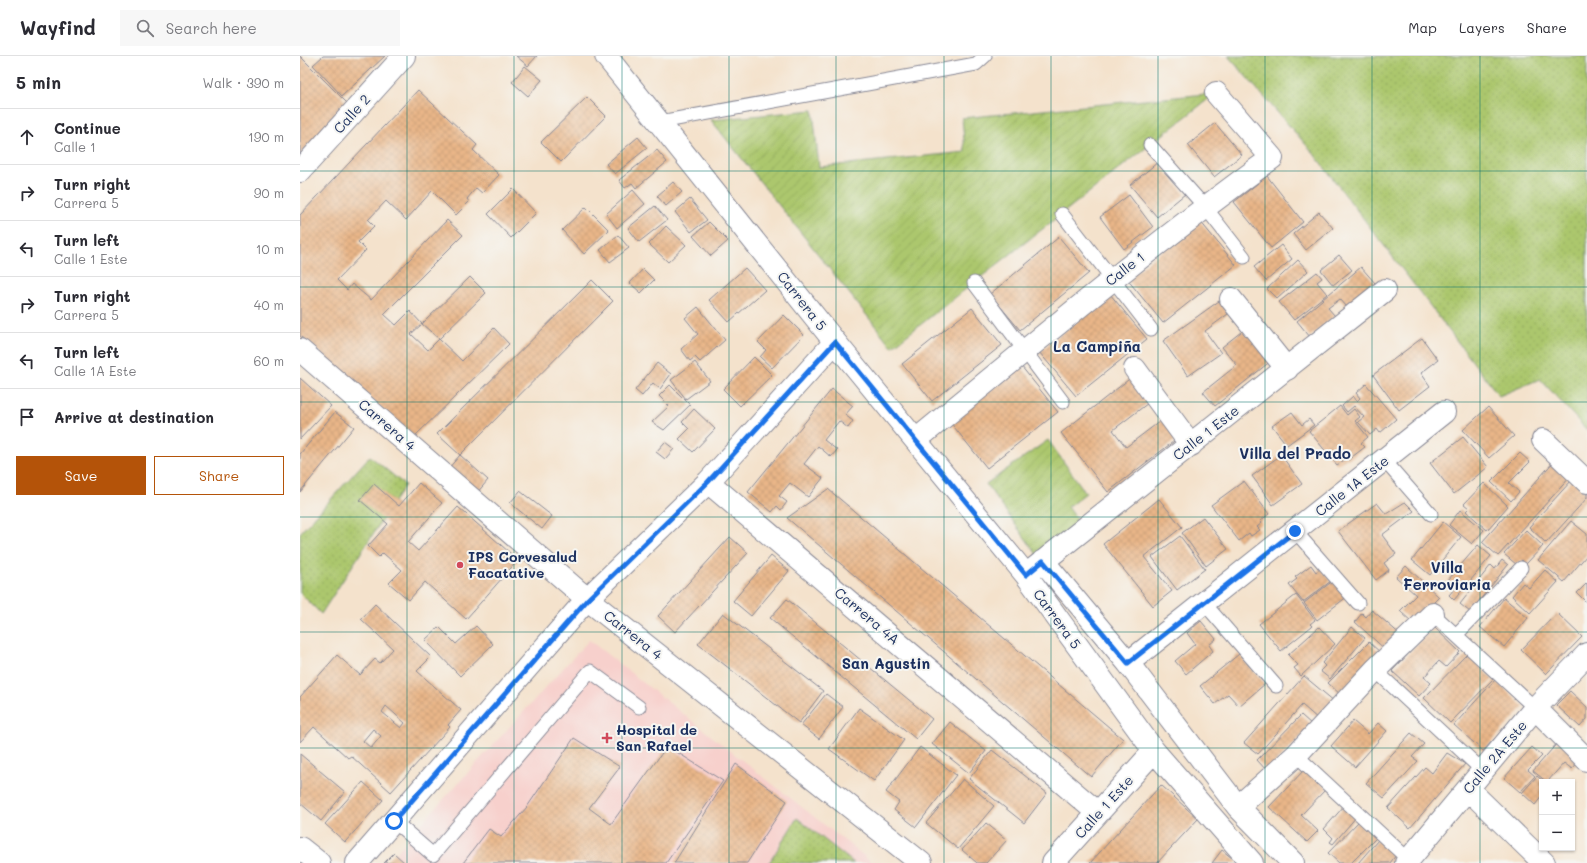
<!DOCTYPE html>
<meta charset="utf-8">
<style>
:root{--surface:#fff;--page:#f7f7f7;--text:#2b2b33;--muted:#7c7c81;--line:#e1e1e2;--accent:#b45309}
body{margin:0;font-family:Mali,sans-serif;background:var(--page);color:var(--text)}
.controls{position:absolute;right:12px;bottom:12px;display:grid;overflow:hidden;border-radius:0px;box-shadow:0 1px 3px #0004}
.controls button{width:36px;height:36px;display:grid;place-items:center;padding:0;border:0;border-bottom:1px solid var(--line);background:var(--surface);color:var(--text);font:20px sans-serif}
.stop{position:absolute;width:12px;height:12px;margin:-9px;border:3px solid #1a73e8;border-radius:50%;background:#fff}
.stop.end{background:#1a73e8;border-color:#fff;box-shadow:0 1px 4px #0008}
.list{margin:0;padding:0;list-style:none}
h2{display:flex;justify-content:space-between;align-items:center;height:52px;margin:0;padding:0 16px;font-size:17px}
h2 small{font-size:13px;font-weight:400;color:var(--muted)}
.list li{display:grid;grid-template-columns:26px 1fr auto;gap:12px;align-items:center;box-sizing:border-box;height:56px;padding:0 16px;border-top:1px solid var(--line)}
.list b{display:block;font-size:15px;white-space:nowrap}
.list p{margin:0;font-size:13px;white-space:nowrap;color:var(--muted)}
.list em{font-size:13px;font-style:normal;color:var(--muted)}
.actions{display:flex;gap:8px;padding:12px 16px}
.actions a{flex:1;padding:9px 0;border:1px solid var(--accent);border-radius:0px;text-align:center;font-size:14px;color:var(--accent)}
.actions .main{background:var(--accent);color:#fff}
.icon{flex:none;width:22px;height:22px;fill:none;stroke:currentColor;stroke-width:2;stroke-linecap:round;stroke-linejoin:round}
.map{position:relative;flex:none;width:1287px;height:807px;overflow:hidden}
header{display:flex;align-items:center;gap:24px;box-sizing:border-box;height:56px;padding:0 20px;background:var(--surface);border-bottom:1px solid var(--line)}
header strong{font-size:19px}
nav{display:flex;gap:22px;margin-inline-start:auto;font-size:14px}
.search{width:280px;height:36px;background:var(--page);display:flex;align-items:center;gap:10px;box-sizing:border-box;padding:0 14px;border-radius:0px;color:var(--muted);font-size:15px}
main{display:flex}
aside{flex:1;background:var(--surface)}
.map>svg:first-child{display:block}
.built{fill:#f7d0cc}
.grass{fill:url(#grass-dots);stroke:#647b66}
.garden{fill:url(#garden-furrows);stroke:#647b66}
.building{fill:url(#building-cross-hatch);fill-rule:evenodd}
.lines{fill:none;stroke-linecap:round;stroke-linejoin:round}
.lane-casing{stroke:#888895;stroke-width:15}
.street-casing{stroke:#888895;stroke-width:24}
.lane{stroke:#fff;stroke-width:13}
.street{stroke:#fff;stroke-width:22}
.route{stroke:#1a73e8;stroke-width:5}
.grid{fill:none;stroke:#0f766e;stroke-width:1;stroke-opacity:0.55}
.poi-dot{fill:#d1495b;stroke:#f6f6f2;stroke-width:1.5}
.labels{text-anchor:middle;stroke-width:4;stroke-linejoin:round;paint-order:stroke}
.street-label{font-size:14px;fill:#1b2f5e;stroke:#f6f6f2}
.poi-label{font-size:14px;font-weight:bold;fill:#1b2f5e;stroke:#f6f6f2;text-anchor:start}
.neighbourhood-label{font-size:15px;font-weight:bold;fill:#1b2f5e;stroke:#f6f6f2}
</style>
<header>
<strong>Wayfind</strong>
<div class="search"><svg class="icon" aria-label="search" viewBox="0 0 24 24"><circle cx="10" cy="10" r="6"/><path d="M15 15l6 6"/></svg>Search here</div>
<nav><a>Map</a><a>Layers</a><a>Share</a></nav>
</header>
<main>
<aside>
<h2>5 min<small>Walk · 390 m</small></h2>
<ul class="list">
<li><svg class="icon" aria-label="ahead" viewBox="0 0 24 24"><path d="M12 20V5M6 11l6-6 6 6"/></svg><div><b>Continue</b><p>Calle 1</p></div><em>190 m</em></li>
<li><svg class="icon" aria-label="right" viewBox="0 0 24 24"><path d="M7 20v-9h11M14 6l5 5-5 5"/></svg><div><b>Turn right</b><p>Carrera 5</p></div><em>90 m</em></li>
<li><svg class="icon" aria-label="left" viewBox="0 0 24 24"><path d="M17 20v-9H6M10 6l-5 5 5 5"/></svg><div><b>Turn left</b><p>Calle 1 Este</p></div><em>10 m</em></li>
<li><svg class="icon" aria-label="right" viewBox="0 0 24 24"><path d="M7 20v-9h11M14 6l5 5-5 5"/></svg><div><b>Turn right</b><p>Carrera 5</p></div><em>40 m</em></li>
<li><svg class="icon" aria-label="left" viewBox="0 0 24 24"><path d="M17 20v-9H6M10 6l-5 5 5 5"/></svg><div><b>Turn left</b><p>Calle 1A Este</p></div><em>60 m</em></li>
<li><svg class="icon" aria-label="arrive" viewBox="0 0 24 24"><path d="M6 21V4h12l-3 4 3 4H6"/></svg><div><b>Arrive at destination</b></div></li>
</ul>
<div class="actions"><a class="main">Save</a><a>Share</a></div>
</aside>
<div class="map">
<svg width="1287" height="807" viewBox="0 0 1287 807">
<defs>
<pattern id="grass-dots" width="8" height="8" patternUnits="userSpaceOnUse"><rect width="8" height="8" fill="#acc76d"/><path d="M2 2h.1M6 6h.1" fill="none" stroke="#93ab61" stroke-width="1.8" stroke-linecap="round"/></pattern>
<pattern id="garden-furrows" width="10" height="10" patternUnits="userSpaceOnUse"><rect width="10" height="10" fill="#acc76d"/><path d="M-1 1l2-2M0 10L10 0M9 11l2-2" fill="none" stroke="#93ab61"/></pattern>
<pattern id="building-cross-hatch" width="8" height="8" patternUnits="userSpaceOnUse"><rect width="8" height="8" fill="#e9b688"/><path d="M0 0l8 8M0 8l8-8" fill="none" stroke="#c79d78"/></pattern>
</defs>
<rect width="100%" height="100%" fill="#f6f6f2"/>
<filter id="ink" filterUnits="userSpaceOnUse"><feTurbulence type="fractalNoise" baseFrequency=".025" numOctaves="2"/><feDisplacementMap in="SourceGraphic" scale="8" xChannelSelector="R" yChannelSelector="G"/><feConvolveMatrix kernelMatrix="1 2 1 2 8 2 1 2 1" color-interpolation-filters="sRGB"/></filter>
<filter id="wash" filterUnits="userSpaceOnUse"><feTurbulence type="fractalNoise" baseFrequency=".012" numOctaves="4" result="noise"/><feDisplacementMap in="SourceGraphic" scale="16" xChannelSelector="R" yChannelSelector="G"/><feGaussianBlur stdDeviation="0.9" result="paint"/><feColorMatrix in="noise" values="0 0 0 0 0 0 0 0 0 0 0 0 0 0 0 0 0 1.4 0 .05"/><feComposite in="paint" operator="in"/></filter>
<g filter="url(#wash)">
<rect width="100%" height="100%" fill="#f4e2cc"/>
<path class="built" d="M289,584L573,807H88L110,780Z"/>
<path class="grass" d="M928,0H1287V374L1240,323L1199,340L1014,98Z
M70,400L105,429L21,558L0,537V477Z
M497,762L554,807H469Z"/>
<path class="garden" d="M916,37L592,291L411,64L513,54L519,111L665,96L662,62Z
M748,384L786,437L768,451L784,473L741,504L686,428Z"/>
<g id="blocks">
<path class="building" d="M0,0L50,50L0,98Z
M23,0H85L42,40L13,9Z
M216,0H237L228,10Z
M225,10L242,24L228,40L212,26Z
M118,34L177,89L173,94L199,119L182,137L176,132L167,143L169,146L156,159L132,135L106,164L86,145L68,164L74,170L58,186L66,194L37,224L47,234L52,228L71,244L147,164L163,179L84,258L96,269L110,255L122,268L111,278L128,294L139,283L162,305L194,272L209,288L114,381L0,280V159Z
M287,41L306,60L261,106L241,86Z
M915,67L942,99L914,121L888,89Z
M338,81L347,92L315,118L306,108Z
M357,94L367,106L336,132L332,127L325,132L319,124Z
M858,106L885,138L857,161L830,129Z
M967,120L1003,166L971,192L934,146Z
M373,126L382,136L366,150L357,140Z
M213,133L236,157L211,182L188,158Z
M333,134L345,148L317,172L306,158Z
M829,139L853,171L824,193L800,161Z
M390,143L407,164L391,176L375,156Z
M355,150L367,164L339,186L328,172Z
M286,151L309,174L284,198L262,174Z
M1019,156L1033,172L1006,194L993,178Z
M900,165L936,209L863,267L827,223Z
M409,166L428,185L411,200L393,180Z
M366,170L386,189L368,206L349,188Z
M318,179L329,192L310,206L300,194Z
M759,181L789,217L720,274L690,238Z
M981,189L992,203L966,225L954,211Z
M1039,199L1052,214L1033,229L1021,214Z
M998,204L1008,215L977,243L967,233Z
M1061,211L1075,227L1047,251L1040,243L1028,252L1035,260L1010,281L997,265Z
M445,212L465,234L429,266L409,244Z
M343,213L354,224L341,237L330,227Z
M1017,216L1022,222L1017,226L1027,238L994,264L979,246Z
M170,221L186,237L139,283L122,268Z
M292,224L313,245L160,399L188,424L176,438L148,413L160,399L137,378Z
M810,238L847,283L776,340L739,296Z
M919,245L928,258L905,275L921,297L888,320L863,285Z
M398,251L425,284L400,306L395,301L390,305L381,293L398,278L385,262Z
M672,252L702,289L632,345L602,308Z
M484,259L504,279L472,312L460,301L466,294L458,286Z
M946,272L972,304L915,350L903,336L937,309L922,291Z
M1122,282L1138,304L1121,317L1130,330L1099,354L1073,319Z
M454,301L472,319L440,350L423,333Z
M395,306L410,325L386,343L371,324Z
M357,307L371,318L360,333L353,327L342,340L335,334Z
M721,310L758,356L687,412L650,366Z
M833,320L852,344L813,374L826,391L863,363L878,382L808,436L761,377Z
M0,322L31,350L0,383Z
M1066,328L1096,363L1080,377L1077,373L1070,379L1058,366L1064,361L1054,350L1047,356L1042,350L1053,340L1057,345L1060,342L1056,337Z
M370,329L390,349L364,374L352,366L369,350L359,340Z
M532,333L553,350L545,359L553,365L548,372L539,365L524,384L537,394L531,401L518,390L504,408L523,422L508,441L490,427L479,440L487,446L481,454L477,450L472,456L448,436Z
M1040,350L1047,359L1054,353L1060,361L1055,365L1068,381L1061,387L1065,391L1048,404L1047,402L1037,409L1009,375Z
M1188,351L1214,380L1189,402L1163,374Z
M394,353L415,373L393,396L379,383L389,373L382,366Z
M35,356L54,371L0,436V398Z
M992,356L1002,369L1009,363L1014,369L987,389L972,370Z
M1163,381L1188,411L1154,438L1130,407Z
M365,386L374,393L365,403L356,396Z
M1220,397L1230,406L1209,427L1219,436L1211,445L1191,426Z
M981,399L1002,428L973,449L952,420Z
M1256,403L1273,418L1198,500L1182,486Z
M1272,424L1287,438V442L1246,487L1229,471Z
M944,425L969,458L960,465L962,467L957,471L960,474L951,480L949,477L939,485L911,449Z
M119,427L142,447L108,486L118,495L158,451L218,504L166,563L125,526L109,544L89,527L102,514L83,497L79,501L68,490L88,468L60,444L74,428L99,450Z
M1184,427L1208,450L1187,474L1166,455L1169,452L1164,448Z
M528,433L823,683L791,721L487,462Z
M220,435L252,460L242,473L210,447Z
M859,443L882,471L844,501L872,535L853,550L803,488Z
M1105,446L1114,455L1082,479L1096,498L1084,507L1089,514L1076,524L1038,475L1077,447L1086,458Z
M1160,454L1184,474L1172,488L1149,469Z
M903,461L928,493L906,510L882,477Z
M1271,465L1287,478V499L1264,526L1238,504Z
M1143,466L1161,481L1130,519L1112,504Z
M1226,474L1243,490L1226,508L1222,504L1217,509L1204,498Z
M880,480L905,513L877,534L852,501Z
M430,481L448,497L375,576L358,560Z
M1178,489L1191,500L1154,544L1149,539L1156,531L1148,524Z
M471,500L489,515L451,560L433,545Z
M1202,504L1208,509L1170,556L1160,548L1191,509L1195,513Z
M1011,509L1016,516L1021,512L1031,525L1003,546L989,529L997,523L995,521Z
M1106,510L1139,541L1113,567L1100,555L1116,539L1096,521Z
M1245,514L1258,526L1230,557L1212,540L1223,527L1229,532Z
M1034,524L1048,540L1017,564L1004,547Z
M1287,527V547L1277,537Z
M996,539L1015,564L1010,568L1012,570L981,595L959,568Z
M1204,542L1228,562L1204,591L1180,571Z
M487,543L632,663L616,683L470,562Z
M75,548L131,601L117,615L161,654L148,669L150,671L91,736L51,700L48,702L14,671L0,686V641L37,599L60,619L75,603L80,607L93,593L61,563ZM86,650L105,667L101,672L82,656ZM73,673L81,680L71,692L63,685Z
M1072,554L1102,580L1088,596L1055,566L1062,557L1066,561Z
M423,557L523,635L499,667L398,588Z
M1257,557L1282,581L1246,618L1221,594Z
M901,565L916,583L909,589L913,595L886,618L875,605L895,588L887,577Z
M176,570L193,588L160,620L125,584L139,571L156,588Z
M1019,571L1035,588L1001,620L994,612L998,609L988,599Z
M1052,571L1065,582L1030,623L1020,615L1025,610L1022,607Z
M1134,571L1160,596L1146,611L1139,605L1124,621L1131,627L1119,640L1092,615Z
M1069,586L1083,599L1043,641L1028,627Z
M939,598L965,628L939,650L928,638L915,648L900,630Z
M1167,598L1193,623L1150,667L1124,642Z
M1004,620L1035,646L1019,664L1002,649L958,698L944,687Z
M1195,624L1224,651L1183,695L1154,669Z
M1270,635L1287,651V663L1280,671L1256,649Z
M526,638L543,651L519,683L501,669Z
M559,652L604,684L574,725L529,693Z
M1001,659L1012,669L967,715L957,704Z
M1053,665L1068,678L1078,667L1087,675L1055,711L1031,690Z
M650,666L686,695L669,717L632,688Z
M1111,677L1124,688L1112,701L1118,705L1084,742L1066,727Z
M274,682L320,711L289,752L311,768L367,690L423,725L366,807H163L189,773L201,781L227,751Z
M1259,685L1281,703L1272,713L1264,707L1247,726L1233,715Z
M620,691L656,719L616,771L594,754L599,746L586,736Z
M1232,691L1242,700L1228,714L1235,720L1220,736L1204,722Z
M692,694L747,737L724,767L669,723Z
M1147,697L1165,708L1110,772L1088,752L1125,711L1132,717Z
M0,698L45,736L21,765L0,747Z
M436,708L487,745L447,807H374Z
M1005,713L1027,732L1001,759L1018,775L1007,786L969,751Z
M1237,720L1244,726H1242V740L1235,749L1222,737Z
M663,723L694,750L658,793L626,767Z
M63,726L83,744L45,786L25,768Z
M861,729L898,763L857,807H790Z
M1044,750L1057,760L1033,788L1030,786L1033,782L1024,773Z
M1060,764L1077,781L1051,807H1039L1028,797Z
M686,767L707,784L686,807H677L662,794Z
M1078,784L1096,799L1090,807H1058Z
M922,794L938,807H912Z
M94,797L105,807H84Z"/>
</g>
</g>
<g filter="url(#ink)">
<use href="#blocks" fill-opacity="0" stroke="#888895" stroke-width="1"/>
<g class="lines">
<g class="lane-casing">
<path id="lane" d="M360,66L676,8L685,0
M850,89L905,151L944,201
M762,158L851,273
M674,227L763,346
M1084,404L1131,458
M995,475L1058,547
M904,547L976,630
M1133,558L1235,652
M1157,578L1221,512
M1075,614L1183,715
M996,699L1109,804
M94,765L133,799L290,615L339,651"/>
</g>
<g class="street-casing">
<path id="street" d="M306,0L535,286L726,519L854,695L952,807
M0,115L104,0
M931,243L987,313
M0,294L287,543L621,807
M835,313L891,389
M616,384C733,288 849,191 972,102L916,37
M1243,384L1287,426
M408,426L798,757
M743,505L828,607L938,751L993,807
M726,519L1085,234
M828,607L1144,356
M1235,652L1287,704
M1168,733L1244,807
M938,751L996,699L1075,614L1133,558
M0,792L19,807
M57,807L287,543L408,426L535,286
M753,807L854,695
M1106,807L1235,652L1287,598"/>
</g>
<use href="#lane" class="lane"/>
<use href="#street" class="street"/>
</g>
</g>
<g class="lines" filter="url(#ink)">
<path class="route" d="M94,765L288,543L408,426L535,286L726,519L743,505L828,607L995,475"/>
</g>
<path class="grid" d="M107,0V807M214,0V807M322,0V807M429,0V807M536,0V807M644,0V807M751,0V807M858,0V807M965,0V807M1072,0V807M1180,0V807M0,115H1287M0,231H1287M0,346H1287M0,461H1287M0,576H1287M0,692H1287"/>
<g class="poi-dot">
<circle cx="160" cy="509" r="4"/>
<path d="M305 676h4v4h4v4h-4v4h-4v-4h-4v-4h4z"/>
</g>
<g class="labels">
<g class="street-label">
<text transform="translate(52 58) rotate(-48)" y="5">Calle 2</text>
<text transform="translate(825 213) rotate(-38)" y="5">Calle 1</text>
<text transform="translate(502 245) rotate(52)" y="5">Carrera 5</text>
<text transform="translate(87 369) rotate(41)" y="5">Carrera 4</text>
<text transform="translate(906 377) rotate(-38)" y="5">Calle 1 Este</text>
<text transform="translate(1052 430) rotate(-38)" y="5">Calle 1A Este</text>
<text transform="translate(567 560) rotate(40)" y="5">Carrera 4A</text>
<text transform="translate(757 563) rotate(54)" y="5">Carrera 5</text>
<text transform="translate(333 579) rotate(38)" y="5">Carrera 4</text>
<text transform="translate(1195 701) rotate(-50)" y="5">Calle 2A Este</text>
<text transform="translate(804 751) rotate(-48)" y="5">Calle 1 Este</text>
</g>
<g class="poi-label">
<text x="168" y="506">IPS Corvesalud<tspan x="168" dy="16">Facatative</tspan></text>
<text x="316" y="679">Hospital de<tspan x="316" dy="16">San Rafael</tspan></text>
</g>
<g class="neighbourhood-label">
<text x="797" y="296">La Campiña</text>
<text x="995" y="403">Villa del Prado</text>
<text x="1147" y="517">Villa<tspan x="1147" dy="17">Ferroviaria</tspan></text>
<text x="586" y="613">San Agustin</text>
</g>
</g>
</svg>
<div class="controls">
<button>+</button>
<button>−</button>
</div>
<div class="stop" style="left:94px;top:765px"></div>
<div class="stop end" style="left:995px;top:475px"></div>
</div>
</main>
